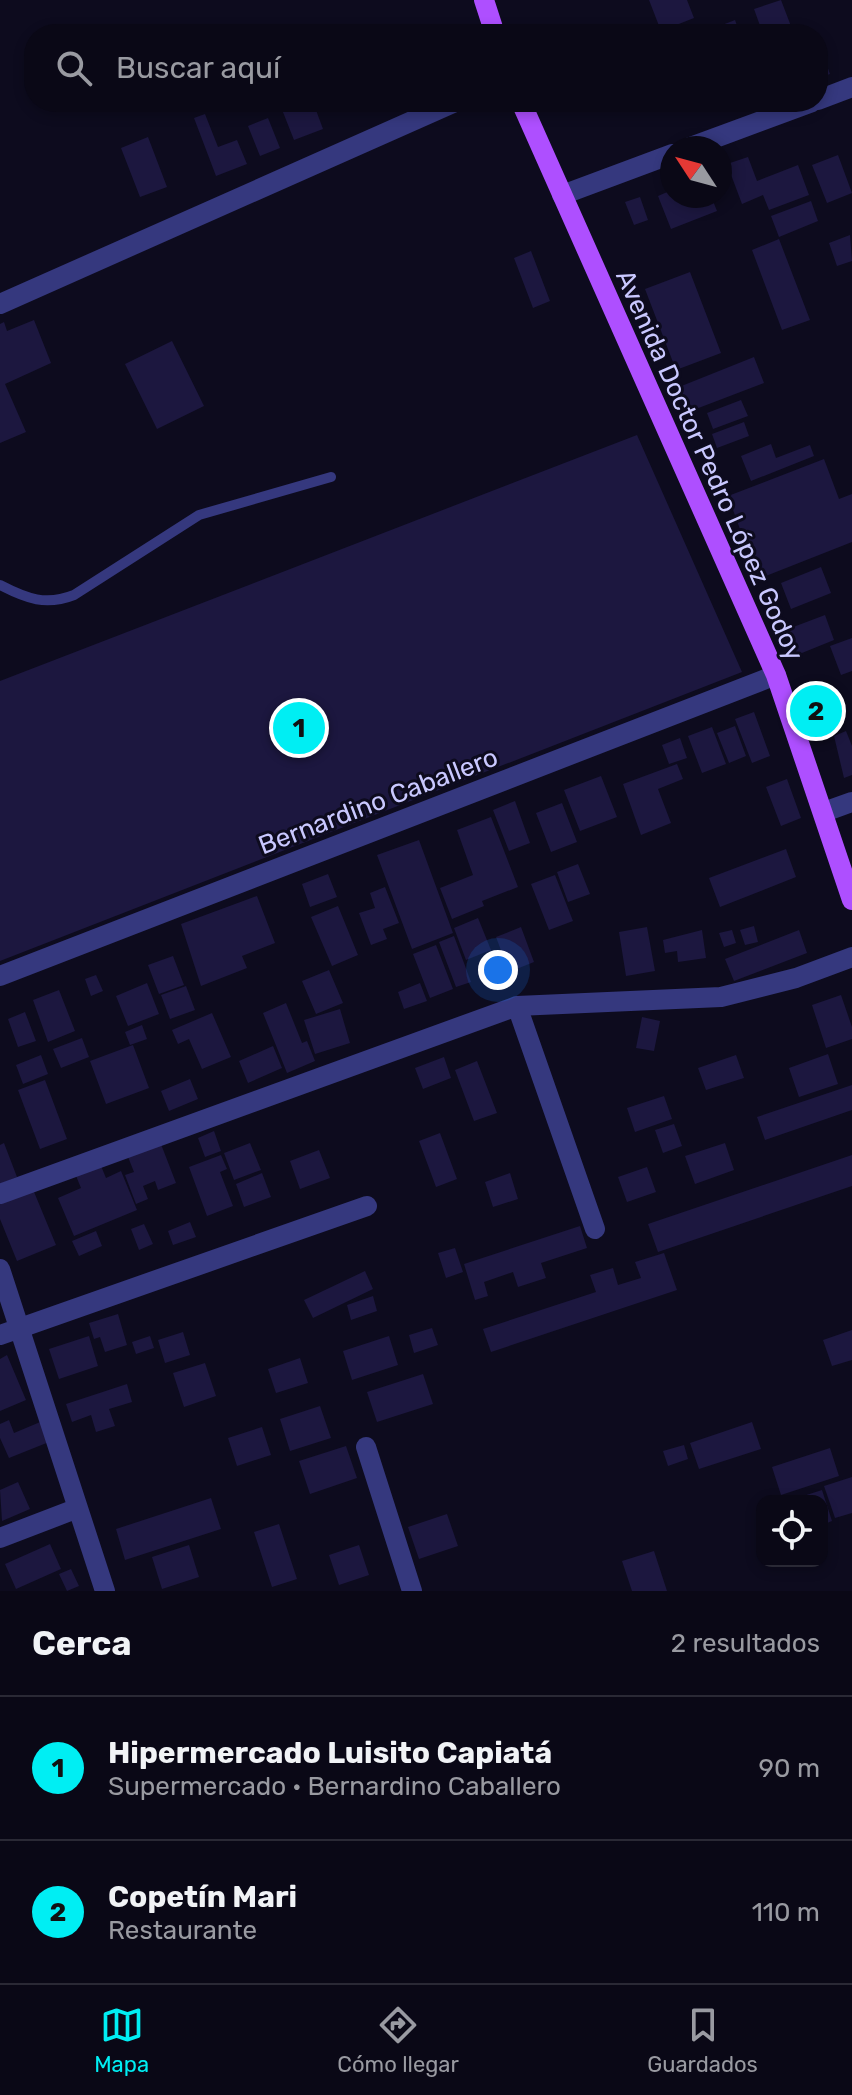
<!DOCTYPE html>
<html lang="es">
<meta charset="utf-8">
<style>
:root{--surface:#0a0816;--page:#181623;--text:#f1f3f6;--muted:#999aa1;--line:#2a2935;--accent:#00eef3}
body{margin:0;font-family:Rubik,sans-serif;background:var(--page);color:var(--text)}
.controls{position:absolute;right:24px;bottom:24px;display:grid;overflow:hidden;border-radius:16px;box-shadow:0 4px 12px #0003}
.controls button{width:72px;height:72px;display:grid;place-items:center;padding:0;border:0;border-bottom:2px solid var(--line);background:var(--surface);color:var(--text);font:40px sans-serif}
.compass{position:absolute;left:660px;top:136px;width:72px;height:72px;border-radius:50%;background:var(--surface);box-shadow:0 4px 12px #0003;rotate:306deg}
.you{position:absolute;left:498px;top:970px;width:28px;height:28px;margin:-20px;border:6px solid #fff;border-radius:50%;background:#1a73e8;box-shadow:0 0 0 12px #1a73e833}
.badge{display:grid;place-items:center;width:52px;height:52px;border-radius:50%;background:var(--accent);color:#111;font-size:26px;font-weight:700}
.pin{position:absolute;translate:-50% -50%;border:4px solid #fff;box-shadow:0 2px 8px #0006}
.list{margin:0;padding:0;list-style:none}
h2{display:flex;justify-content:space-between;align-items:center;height:104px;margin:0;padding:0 32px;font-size:34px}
h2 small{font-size:26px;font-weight:400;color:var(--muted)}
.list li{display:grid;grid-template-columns:52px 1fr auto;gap:24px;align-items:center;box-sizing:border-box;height:144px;padding:0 32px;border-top:2px solid var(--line)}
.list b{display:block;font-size:30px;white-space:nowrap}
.list p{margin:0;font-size:26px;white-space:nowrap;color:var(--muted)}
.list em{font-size:26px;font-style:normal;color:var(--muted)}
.icon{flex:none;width:44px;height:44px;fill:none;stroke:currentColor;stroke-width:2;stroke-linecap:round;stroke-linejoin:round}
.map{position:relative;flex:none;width:852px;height:1591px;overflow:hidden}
.search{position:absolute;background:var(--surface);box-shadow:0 4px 12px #0003;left:24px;right:24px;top:24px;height:88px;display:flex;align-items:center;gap:20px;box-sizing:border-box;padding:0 28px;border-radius:32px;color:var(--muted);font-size:30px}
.sheet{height:392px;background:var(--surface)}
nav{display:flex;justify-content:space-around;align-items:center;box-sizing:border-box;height:112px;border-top:2px solid var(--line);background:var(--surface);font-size:22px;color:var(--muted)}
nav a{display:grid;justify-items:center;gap:4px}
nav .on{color:var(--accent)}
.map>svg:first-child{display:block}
.building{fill:#1c173f}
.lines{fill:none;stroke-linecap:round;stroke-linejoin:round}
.lane{stroke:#35387e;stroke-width:10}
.street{stroke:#35387e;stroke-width:20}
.primary{stroke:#ae4fff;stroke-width:20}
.labels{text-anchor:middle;stroke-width:6;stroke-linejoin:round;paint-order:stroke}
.street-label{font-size:26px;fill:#c9c8ff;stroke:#0d0b1e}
</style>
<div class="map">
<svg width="852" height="1591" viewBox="0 0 852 1591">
<rect width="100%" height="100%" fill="#0d0b1e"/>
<path class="building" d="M649,0H687L694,18L661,31Z
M781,0L794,34H763L754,9Z
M735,20L740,34H699Z
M818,41L830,74L818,78Z
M279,102H313L323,129L294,140Z
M205,114L218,147L237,140L247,164L216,176L194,118Z
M268,118L280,148L260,156L248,126Z
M148,137L167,187L140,197L121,148Z
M838,155L852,193L827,203L812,165Z
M748,157L757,181L798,165L809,195L769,210L763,195L742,204L727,164Z
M672,190V196H711L717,211L671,229L658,196Z
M640,197L648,220L634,225L625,202Z
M811,201L818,221L779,237L771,216Z
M850,235L852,261L837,266L829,243Z
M779,239L810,320L782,330L752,250Z
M531,251L550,301L533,308L514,258Z
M690,272L721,353L676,370L645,289Z
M34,320L51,363L5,384L26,432L0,443V324L4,322L7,331Z
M172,341L204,406L157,429L125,364Z
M754,357L764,383L688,412L679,387Z
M741,400L748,416L713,429L707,413Z
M744,422L749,436L717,448L712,434Z
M637,435L742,672L0,961V681Z
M771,444L776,458L810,445L814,456L751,481L741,456Z
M824,459L839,499L852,494V542L758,579L728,496Z
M821,567L831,593L791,609L781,583Z
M825,615L834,640L797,655L788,629Z
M852,638V671L841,675L830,646Z
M838,689L846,708L830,714L823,695Z
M754,712L770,756L752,763L735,719Z
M735,726L746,756L729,763L717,733Z
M712,727L726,764L702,773L688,736Z
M846,731L852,746V775L844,778L834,736Z
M680,738L687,758L669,764L662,745Z
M677,764L683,779L658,789L671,823L641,835L623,784Z
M601,776L617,817L580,831L564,790Z
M787,779L801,818L781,826L766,787Z
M515,801L530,843L509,851L493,810Z
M562,803L577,842L551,852L536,813Z
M491,817L518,887L482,901L484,906L452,919L440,888L473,875L457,830Z
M419,840L453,933L412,949L377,855Z
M786,849L796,877L720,907L709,878Z
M578,864L590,894L568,902L557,872Z
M328,874L337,897L310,907L302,884Z
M555,875L573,921L549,930L531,884Z
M385,887L399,923L383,929L387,939L371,945L359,913L375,908L370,893Z
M257,896L275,943L242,956L247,968L201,986L181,924Z
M338,906L358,955L332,966L311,917Z
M478,918L491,950L466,960L454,928Z
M754,926L758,942L745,945L740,930Z
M521,927L534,962L509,972L496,937Z
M647,927L655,971L626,976L619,932Z
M702,930L706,958L678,962L677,951L665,953L663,940Z
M732,930L736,943L724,947L719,933Z
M799,930L807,953L734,981L725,959Z
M454,936L471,982L456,987L439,942Z
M436,945L453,989L430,998L413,954Z
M173,956L184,985L159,994L148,965Z
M329,970L343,1003L316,1014L302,981Z
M96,975L103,991L91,996L85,979Z
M147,983L159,1014L128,1026L116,996Z
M420,983L427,1001L404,1009L398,992Z
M186,986L195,1010L170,1019L161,995Z
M59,990L75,1031L48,1042L33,1000Z
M841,995L852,1027V1039L826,1048L812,1005Z
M286,1003L302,1043L307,1041L315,1061L287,1073L263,1013Z
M340,1009L350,1043L315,1054L304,1020Z
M25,1012L36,1041L18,1047L8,1019Z
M212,1013L231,1057L202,1069L189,1039L178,1044L172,1030Z
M642,1017L660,1021L654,1051L636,1048Z
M142,1025L147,1039L130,1045L125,1032Z
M82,1038L89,1057L61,1068L53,1049Z
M133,1045L149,1088L106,1104L90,1061Z
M273,1046L282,1068L248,1083L239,1061Z
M828,1054L838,1084L799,1097L789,1068Z
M41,1055L48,1074L23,1084L16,1065Z
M736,1055L744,1078L706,1090L698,1068Z
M444,1057L451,1078L423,1089L415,1068Z
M477,1061L497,1113L474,1121L455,1070Z
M190,1079L198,1099L169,1111L161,1091Z
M45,1080L67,1139L40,1149L18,1090Z
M852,1085V1110L765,1140L757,1117Z
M664,1096L672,1119L635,1132L627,1108Z
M674,1124L682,1146L663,1153L655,1130Z
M214,1131L221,1151L205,1157L198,1138Z
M440,1133L457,1179L436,1187L419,1141Z
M159,1139L176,1183L158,1190L155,1181L143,1186L148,1199L136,1204L125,1175L134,1172L126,1152Z
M4,1143L17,1177L0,1184V1145Z
M250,1143L261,1170L234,1180L224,1153Z
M725,1143L734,1170L695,1184L685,1156Z
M319,1150L330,1178L300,1189L290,1161Z
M221,1155L227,1169L220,1172L233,1206L207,1216L189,1167Z
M852,1155V1186L658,1252L648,1224Z
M99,1161L106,1178L121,1171L137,1210L74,1236L58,1198L81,1188L74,1171Z
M647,1167L656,1192L627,1202L618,1177Z
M262,1173L271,1197L244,1207L236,1184Z
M510,1173L518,1199L493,1207L485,1182Z
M32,1187L56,1245L17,1261L0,1219V1201Z
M190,1222L196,1237L173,1245L168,1231Z
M144,1224L153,1244L139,1250L131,1229Z
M580,1226L587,1248L541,1263L546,1278L518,1287L513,1272L484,1282L488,1296L475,1300L464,1264Z
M96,1231L102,1246L79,1256L72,1241Z
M455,1248L463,1272L446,1278L438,1253Z
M664,1253L677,1290L491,1352L483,1329L596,1292L590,1275L613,1268L618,1285L641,1278L635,1262Z
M365,1271L373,1289L313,1318L304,1300Z
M373,1296L377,1311L351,1320L347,1305Z
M118,1314L127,1345L105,1352L100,1337L94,1339L89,1323Z
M432,1328L438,1345L414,1353L409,1335Z
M852,1330V1360L832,1366L823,1340Z
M183,1332L190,1355L165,1363L158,1340Z
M89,1336L98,1366L59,1379L49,1349Z
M150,1336L154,1348L136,1354L132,1342Z
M389,1336L398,1365L352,1380L343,1351Z
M7,1355L26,1400L0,1411V1359Z
M300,1358L308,1383L276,1393L268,1369Z
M205,1363L216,1396L184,1407L173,1373Z
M423,1374L433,1404L377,1422L367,1392Z
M127,1384L132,1402L109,1409L115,1426L96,1432L91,1415L72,1422L66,1404Z
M320,1406L331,1438L290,1451L280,1419Z
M9,1420L14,1433L45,1420L54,1440L9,1458L0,1438V1424Z
M752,1422L761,1449L699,1469L690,1443Z
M262,1427L271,1455L237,1466L228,1438Z
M684,1445L688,1459L668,1466L663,1451Z
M346,1446L357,1478L310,1494L299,1461Z
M830,1448L839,1476L781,1495L772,1467Z
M852,1477V1513L835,1518L824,1486Z
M18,1482L30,1509L2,1521L0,1490Z
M822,1490L832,1521L822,1525V1501L791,1500Z
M211,1498L221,1529L125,1560L116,1529Z
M447,1514L458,1546L419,1559L408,1527Z
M279,1524L297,1579L272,1587L254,1532Z
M50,1544L61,1569L16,1589L5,1564Z
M189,1545L199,1577L162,1589L152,1557Z
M359,1545L369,1575L339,1585L329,1555Z
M654,1551L667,1591H632L622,1561Z
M71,1569L79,1586L67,1591L59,1574Z"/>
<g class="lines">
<path class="lane" d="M0,585C27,599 46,606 74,595L199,515L331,477"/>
<path class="street" d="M818,100L852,87
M688,148L812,102
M562,195L672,154
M0,304L455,102
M824,812L852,802
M0,976L776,675
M517,1006L595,1229
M0,1194L517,1006L721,997L796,978L852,957
M0,1269L105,1591
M0,1335L367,1206
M366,1447L412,1591
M0,1538L78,1508"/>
<path class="primary" d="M484,0L495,34
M521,102L776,675L852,900"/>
</g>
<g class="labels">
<g class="street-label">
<text transform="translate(710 465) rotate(66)" y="9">Avenida Doctor Pedro López Godoy</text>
<text transform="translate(378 801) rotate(-21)" y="9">Bernardino Caballero</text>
</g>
</g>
</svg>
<div class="controls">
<button><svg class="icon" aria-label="locate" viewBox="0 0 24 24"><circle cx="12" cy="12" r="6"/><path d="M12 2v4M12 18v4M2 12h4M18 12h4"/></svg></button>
</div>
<svg class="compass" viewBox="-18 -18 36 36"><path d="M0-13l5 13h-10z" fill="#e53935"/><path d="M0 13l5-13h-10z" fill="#999aa1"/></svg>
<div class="you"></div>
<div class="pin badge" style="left:299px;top:728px">1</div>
<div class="pin badge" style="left:816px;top:711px">2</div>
<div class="search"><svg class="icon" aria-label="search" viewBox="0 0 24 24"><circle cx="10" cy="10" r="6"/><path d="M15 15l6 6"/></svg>Buscar aquí</div>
</div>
<section class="sheet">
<h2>Cerca<small>2 resultados</small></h2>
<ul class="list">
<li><span class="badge">1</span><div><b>Hipermercado Luisito Capiatá</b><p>Supermercado · Bernardino Caballero</p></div><em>90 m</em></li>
<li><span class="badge">2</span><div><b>Copetín Mari</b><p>Restaurante</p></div><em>110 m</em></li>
</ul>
</section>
<nav>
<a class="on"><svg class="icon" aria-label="map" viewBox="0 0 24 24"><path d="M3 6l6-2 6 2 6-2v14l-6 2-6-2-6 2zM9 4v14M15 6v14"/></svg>Mapa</a>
<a><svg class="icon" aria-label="directions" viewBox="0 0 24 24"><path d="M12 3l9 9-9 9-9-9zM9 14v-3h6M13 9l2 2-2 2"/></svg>Cómo llegar</a>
<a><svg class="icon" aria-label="saved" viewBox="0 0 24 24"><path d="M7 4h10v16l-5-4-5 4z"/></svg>Guardados</a>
</nav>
